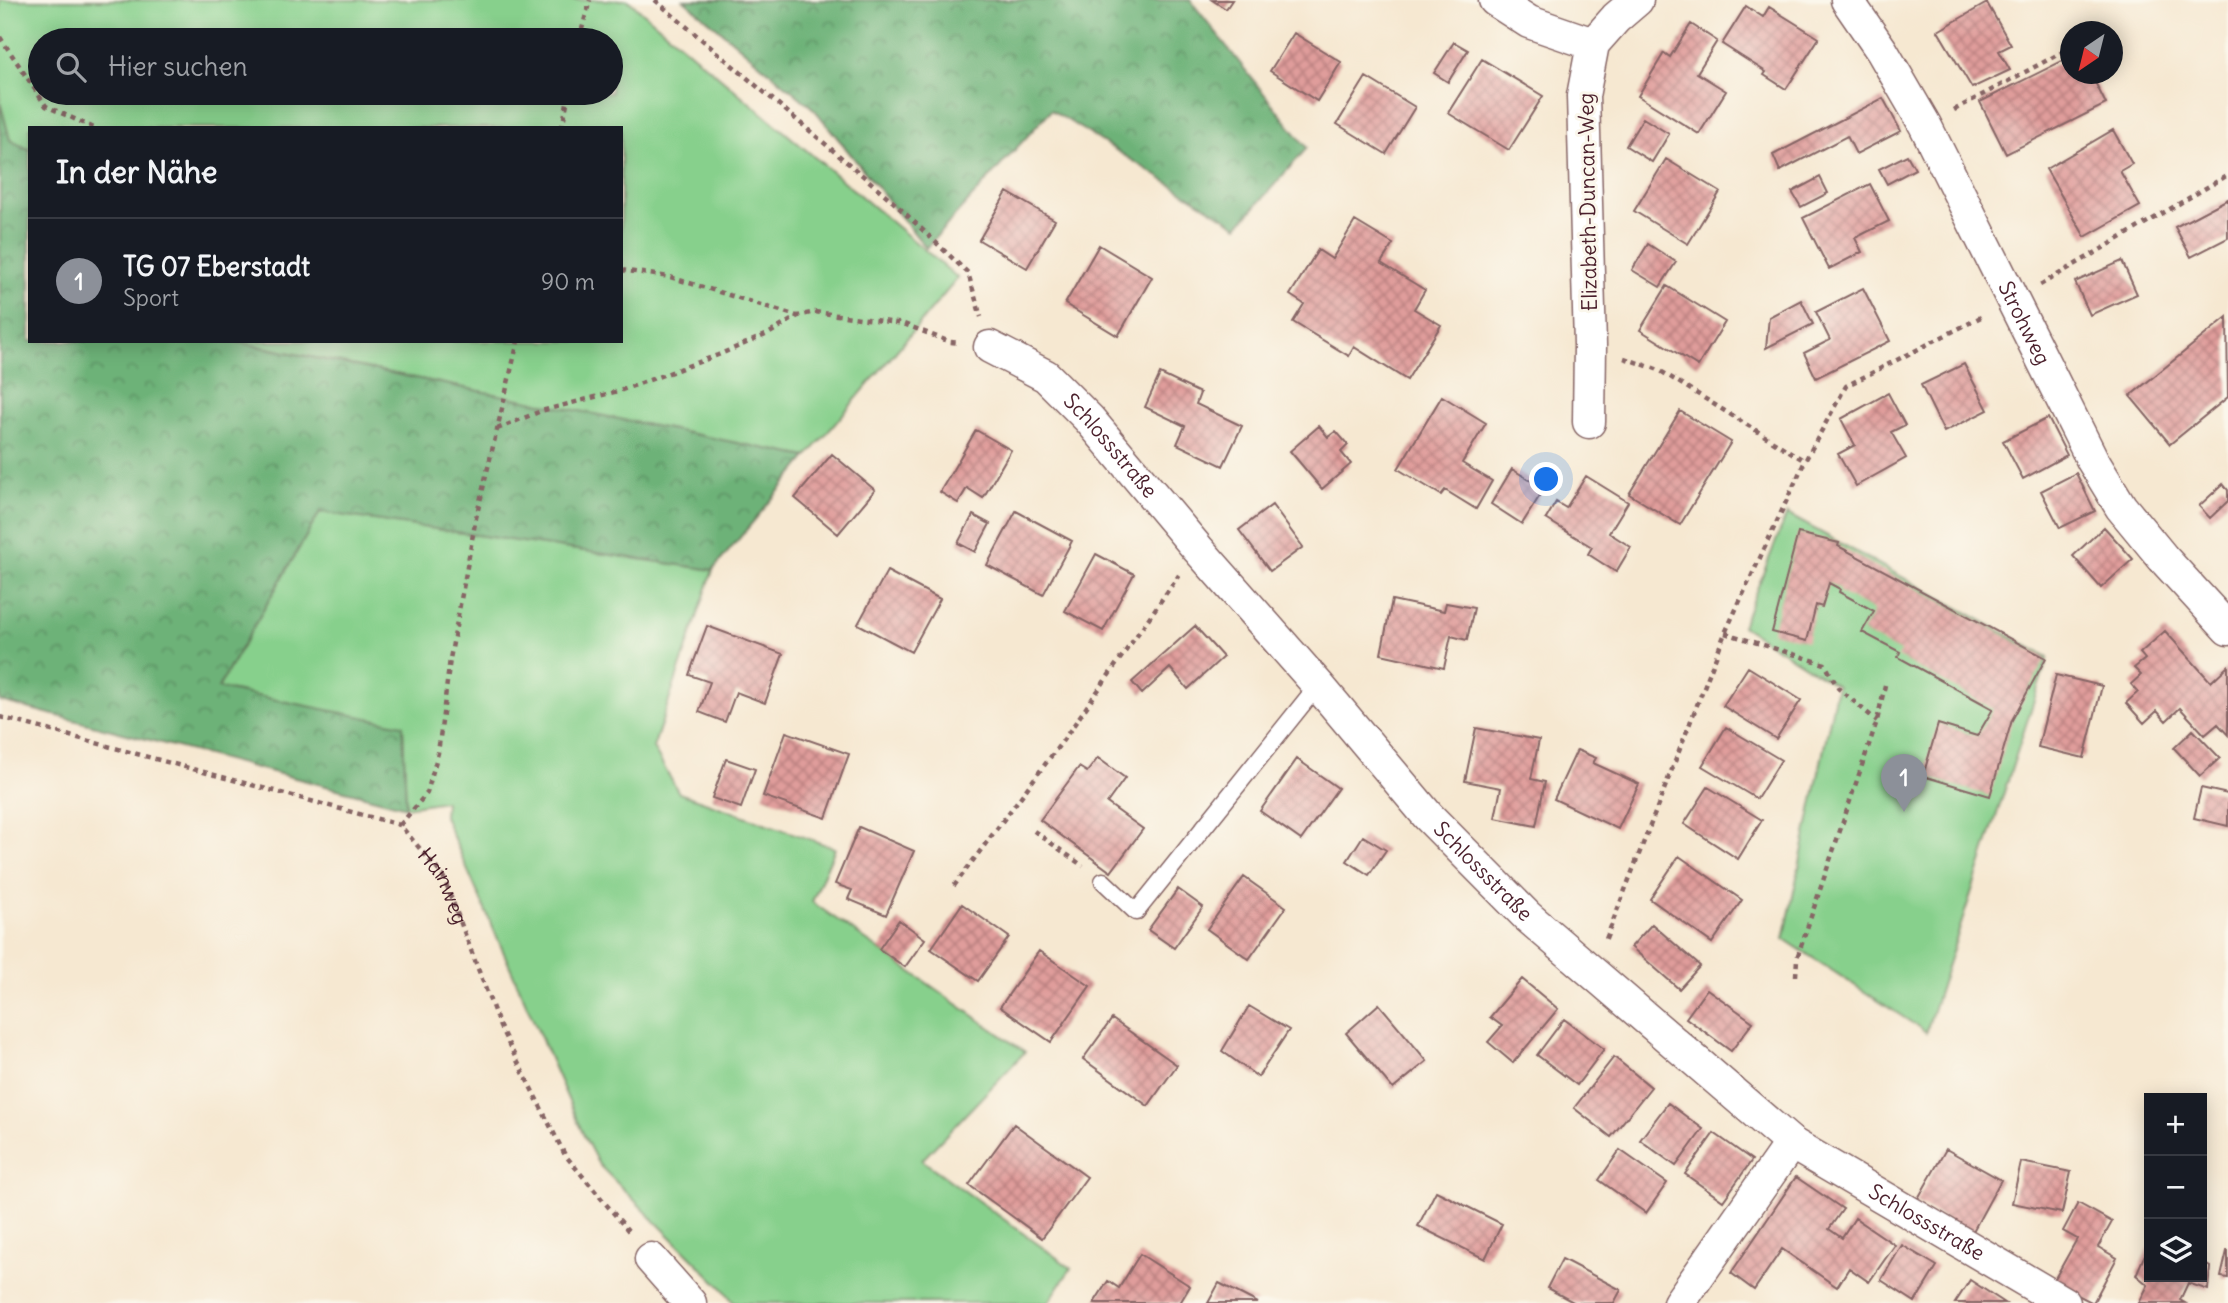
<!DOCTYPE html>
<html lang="de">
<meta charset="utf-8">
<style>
:root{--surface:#171b24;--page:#242831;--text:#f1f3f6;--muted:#9ea1a6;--line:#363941;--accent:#8c9099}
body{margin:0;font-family:Delius,sans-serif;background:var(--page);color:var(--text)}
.controls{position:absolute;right:21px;bottom:21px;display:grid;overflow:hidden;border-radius:0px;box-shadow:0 4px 18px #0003}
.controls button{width:63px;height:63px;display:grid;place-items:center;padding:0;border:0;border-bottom:2px solid var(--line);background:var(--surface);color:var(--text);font:35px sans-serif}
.compass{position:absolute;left:2060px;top:21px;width:63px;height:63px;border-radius:50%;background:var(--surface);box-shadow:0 4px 18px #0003;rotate:215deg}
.you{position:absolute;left:1547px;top:480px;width:24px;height:24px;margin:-18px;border:5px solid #fff;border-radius:50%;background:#1a73e8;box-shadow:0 0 0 10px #1a73e833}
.badge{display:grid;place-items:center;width:46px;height:46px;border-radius:50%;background:var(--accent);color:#fff;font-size:23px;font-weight:700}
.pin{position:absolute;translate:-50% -58px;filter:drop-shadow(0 2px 4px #0008)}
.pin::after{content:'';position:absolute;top:37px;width:24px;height:21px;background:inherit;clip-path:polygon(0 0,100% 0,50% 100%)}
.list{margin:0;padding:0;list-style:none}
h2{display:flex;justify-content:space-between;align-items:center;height:91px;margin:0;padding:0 28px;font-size:30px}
h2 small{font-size:23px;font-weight:400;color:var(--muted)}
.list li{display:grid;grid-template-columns:46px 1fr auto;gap:21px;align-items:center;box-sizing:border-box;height:126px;padding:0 28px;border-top:2px solid var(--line)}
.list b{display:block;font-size:26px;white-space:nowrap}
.list p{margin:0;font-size:23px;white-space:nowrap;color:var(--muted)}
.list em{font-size:23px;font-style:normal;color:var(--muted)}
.icon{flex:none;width:38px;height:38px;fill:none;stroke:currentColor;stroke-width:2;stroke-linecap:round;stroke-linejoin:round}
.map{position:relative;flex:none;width:2228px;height:1303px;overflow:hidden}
.search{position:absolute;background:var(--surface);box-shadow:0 4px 18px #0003;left:28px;top:28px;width:595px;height:77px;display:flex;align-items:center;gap:18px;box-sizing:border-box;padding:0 24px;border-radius:38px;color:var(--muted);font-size:26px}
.panel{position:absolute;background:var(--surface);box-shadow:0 4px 18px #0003;left:28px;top:126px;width:595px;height:217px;border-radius:0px}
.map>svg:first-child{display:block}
.green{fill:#87d08c;stroke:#68785c;stroke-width:2;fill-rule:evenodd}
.forest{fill:url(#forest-crowns);stroke:#5c6852;stroke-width:2}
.building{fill:url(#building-cross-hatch)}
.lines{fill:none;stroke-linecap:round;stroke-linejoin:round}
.lane-casing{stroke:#866565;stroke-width:19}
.street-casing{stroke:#866565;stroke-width:35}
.path{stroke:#866565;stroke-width:4.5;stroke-dasharray:5 5;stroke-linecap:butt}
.lane{stroke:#fff;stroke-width:16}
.street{stroke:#fff;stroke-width:32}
.labels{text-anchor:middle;stroke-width:6;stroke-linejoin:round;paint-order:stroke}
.street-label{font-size:21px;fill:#4a1f2b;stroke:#fbf7ec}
</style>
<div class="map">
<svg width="2228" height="1303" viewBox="0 0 2228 1303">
<defs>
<pattern id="forest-crowns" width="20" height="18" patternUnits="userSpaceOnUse" patternTransform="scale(1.75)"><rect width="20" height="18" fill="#6db278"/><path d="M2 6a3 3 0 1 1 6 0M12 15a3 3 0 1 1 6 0" fill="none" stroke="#5c9063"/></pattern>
<pattern id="building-cross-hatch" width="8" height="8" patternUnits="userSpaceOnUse" patternTransform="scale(1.75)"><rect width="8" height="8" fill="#e09d9b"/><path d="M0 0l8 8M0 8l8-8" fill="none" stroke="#b87f7f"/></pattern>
</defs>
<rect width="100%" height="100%" fill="#fbf7ec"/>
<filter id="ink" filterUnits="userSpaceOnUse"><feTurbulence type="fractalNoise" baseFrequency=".0143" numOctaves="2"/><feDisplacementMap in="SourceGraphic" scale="14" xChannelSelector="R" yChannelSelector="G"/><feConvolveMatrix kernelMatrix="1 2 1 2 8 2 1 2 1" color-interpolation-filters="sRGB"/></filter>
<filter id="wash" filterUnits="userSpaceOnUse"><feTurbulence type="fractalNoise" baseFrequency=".00686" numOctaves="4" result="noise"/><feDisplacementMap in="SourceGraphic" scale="28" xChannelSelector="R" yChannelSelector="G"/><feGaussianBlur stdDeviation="1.57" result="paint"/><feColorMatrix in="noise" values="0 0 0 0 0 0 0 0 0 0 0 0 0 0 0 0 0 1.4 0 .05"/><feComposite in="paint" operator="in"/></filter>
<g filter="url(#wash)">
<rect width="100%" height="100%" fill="#f6e8d1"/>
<path class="green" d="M0,0H628L958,278L807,457L232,341H621V128H30V150L10,140L0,102ZM40,40H611V93H40Z
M320,512L713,570L653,748L679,793L835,848L812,902L1025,1052L922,1160L1071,1268L1048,1303H734L724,1290L599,1165L584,1136L444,816L445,801L406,807L403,726L218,688Z
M1787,514L2048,657L1926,1032L1784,939L1837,686L1742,626Z"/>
<path class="forest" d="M684,0H1190L1307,148L1238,226L1051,110L926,248L815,110Z
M0,102L10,140L30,150V341H232L807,457L713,570L320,512L218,688L403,725L406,807L0,701Z"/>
<g id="blocks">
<path class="building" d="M1212,0H1232L1226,9Z
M1987,3L2011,45L1999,51L2010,70L1972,88L1938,31Z
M1746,6L1763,17L1769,7L1819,38L1786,89L1764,75L1766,72L1722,44Z
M1691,24L1717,41L1697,73L1726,91L1699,134L1638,96L1664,53L1670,57Z
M1294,33L1341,62L1317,101L1270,71Z
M1454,42L1468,50L1448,82L1434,73Z
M2070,57V74H2091L2106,104L2006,154L1980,102Z
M1482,59L1543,96L1509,150L1448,113Z
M1366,77L1415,107L1386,154L1337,124Z
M1883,98L1901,131L1856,154L1847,136L1780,171L1773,155Z
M1643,118L1669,134L1652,162L1626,146Z
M2113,130L2132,164L2120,171L2140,206L2085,237L2046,169Z
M1907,155L1915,169L1887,184L1879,169Z
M1666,159L1720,192L1688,244L1634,211Z
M1820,177L1828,193L1801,207L1792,192Z
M1870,184L1889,221L1855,238L1862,252L1829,269L1803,218Z
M1007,192L1055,220L1027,268L979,240Z
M2228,199V238L2191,257L2175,227Z
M1355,221L1393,244L1381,263L1425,290L1414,309L1441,325L1407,380L1354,347L1349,356L1293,322L1304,304L1290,295L1318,250L1332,259Z
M1648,244L1676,262L1660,287L1632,270Z
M1099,245L1152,277L1118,336L1065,304Z
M2122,261L2137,294L2090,315L2075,282Z
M1667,286L1725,322L1698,366L1640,330Z
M1863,288L1890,341L1816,378L1804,353L1830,340L1816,312Z
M1801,300L1813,324L1766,348L1769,317Z
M2227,317L2228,397L2170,444L2130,396Z
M1964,364L1988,410L1944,432L1921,385Z
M1160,374L1200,393L1196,404L1242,426L1223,466L1177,444L1185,426L1145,407Z
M1888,393L1905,425L1891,432L1906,458L1856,486L1838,454L1855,445L1841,419Z
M1442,396L1486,423L1462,463L1492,481L1476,509L1445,490L1441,495L1398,469Z
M1680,411L1731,442L1680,525L1629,494Z
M2048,418L2067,455L2023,479L2003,441Z
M1319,426L1328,437L1336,431L1348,445L1341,452L1351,464L1322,489L1290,451Z
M976,430L1011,450L983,498L967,488L958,503L940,492Z
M832,454L875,490L838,534L795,498Z
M1512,469L1544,489L1522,524L1491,504Z
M2076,473L2095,511L2060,528L2041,491Z
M1586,476L1628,502L1609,533L1631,547L1616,572L1588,554L1592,547L1546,519L1556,502L1566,508Z
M2223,484L2228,490V501L2210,518L2199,506Z
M1272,505L1303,547L1270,571L1239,530Z
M1016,511L1072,541L1043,595L987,565Z
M973,515L990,524L975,552L958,543Z
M2104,527L2133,559L2101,588L2073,556Z
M1798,533L1839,543L1838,546L2046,658L2012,720L1990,796L1923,776L1938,724L1977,736L1993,709L1898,657L1900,652L1862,632L1874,611L1839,592L1840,589L1829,583L1822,607L1816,605L1807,641L1772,632Z
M1096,554L1134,574L1103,631L1065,611Z
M887,571L940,599L911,652L858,624Z
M1392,600L1444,611L1446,603L1474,608L1467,640L1451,636L1444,668L1381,654Z
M707,626L783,654L765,703L736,692L725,722L699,712L710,682L689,675Z
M1195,626L1223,657L1188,689L1170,668L1142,694L1132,682Z
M2165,631L2211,682L2228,666V735L2218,724L2205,735L2180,708L2166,721L2157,711L2144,723L2126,703L2138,692L2131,684L2141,675L2134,668L2145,659L2140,653Z
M1748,667L1801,700L1776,739L1723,706Z
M2056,675L2102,686L2084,758L2038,747Z
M1726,727L1781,760L1757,799L1702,766Z
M1476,728L1539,740L1531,779L1545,782L1536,826L1495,818L1501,788L1465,781Z
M2193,730L2220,758L2200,776L2174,748Z
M786,732L849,754L826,818L763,796Z
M1577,750L1596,758L1593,763L1639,784L1618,829L1554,799Z
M1098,758L1125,778L1107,803L1143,829L1111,872L1040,820L1079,767L1087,772Z
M726,759L755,769L741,808L712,798Z
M1297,759L1338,788L1301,840L1260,811Z
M1708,787L1762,820L1738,859L1684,824Z
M2201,788L2228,794V826L2194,818Z
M859,827L914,851L886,915L848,899L852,890L835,884Z
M1363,836L1386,850L1369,875L1347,861Z
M1679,856L1742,900L1712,943L1650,899Z
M1244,877L1286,907L1249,959L1207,929Z
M1178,889L1203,907L1174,948L1148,930Z
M962,904L1009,937L978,981L931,949Z
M899,920L925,939L905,967L879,949Z
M1652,924L1700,966L1679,989L1631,947Z
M1039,951L1090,986L1051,1042L1000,1007Z
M1522,979L1558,1009L1513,1063L1488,1042L1502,1026L1490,1017Z
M1707,989L1753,1022L1731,1051L1686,1018Z
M1379,1004L1427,1061L1393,1089L1346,1033Z
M1249,1006L1289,1030L1258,1077L1222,1051Z
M1112,1019L1177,1065L1148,1106L1083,1059Z
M1564,1019L1604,1049L1577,1085L1537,1055Z
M1614,1057L1651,1087L1611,1137L1574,1108Z
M1668,1103L1703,1129L1676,1166L1640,1140Z
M1014,1124L1087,1177L1042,1238L969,1185Z
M1714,1133L1752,1160L1723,1201L1685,1174Z
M1946,1149L2001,1180L1972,1233L1916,1202Z
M1620,1150L1667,1183L1646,1213L1599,1180Z
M2021,1162L2071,1172L2062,1213L2012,1203Z
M1796,1177L1843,1209L1829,1229L1842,1238L1855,1218L1895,1245L1869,1282L1849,1268L1837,1287L1782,1249L1754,1290L1731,1273Z
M1436,1191L1502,1224L1485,1259L1418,1226Z
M2078,1203L2112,1222L2098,1247L2117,1258L2093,1303L2053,1282L2077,1239L2063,1231Z
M1902,1245L1937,1266L1915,1302L1881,1280Z
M2149,1245V1277H2202V1262L2210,1267L2208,1290L2188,1283L2180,1300L2185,1303H2139L2148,1285L2136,1275Z
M2227,1251H2228V1278L2221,1277Z
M1140,1254L1190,1286L1180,1303H1094L1108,1281L1119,1288Z
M1562,1259L1621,1290L1614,1303H1575L1547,1288Z
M1970,1280L2005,1303H1955Z
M1219,1283L1258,1303H1208Z"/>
</g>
</g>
<g filter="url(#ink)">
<use href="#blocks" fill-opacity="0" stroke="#866565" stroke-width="2"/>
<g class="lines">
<g class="lane-casing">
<path id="lane" d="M1103,881L1136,912L1318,685"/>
</g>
<g class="street-casing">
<g id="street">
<path d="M1495,0L1529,22L1593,44"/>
<path id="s2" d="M1847,0L1882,51L1925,125L2093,461L2121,507L2163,558L2228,629"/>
<path id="s3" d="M990,347L1046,376L1089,419L1198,549L1318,685L1428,816L1528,917L1791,1143L2064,1303"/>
<path d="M1589,422L1590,345L1583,96L1593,44L1616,18L1637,0"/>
<path d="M651,1259L690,1303"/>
<path d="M1679,1303L1791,1143"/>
</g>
</g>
<g class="path">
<path d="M655,0L888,197L968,273L981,317"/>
<path d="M0,37L46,106L94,128"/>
<path d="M579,40L590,0"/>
<path d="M1954,110L2070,48"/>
<path d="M562,128L569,93"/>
<path d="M621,270L670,277L797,316"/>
<path d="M2040,285L2228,175"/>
<path d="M1624,358L1659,370L1805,461"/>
<path d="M497,429L541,411L622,390L718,355L768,334L798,316L815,312L904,324L950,342L960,343"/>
<path d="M1725,633L1825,664L1838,688L1877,721"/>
<path id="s1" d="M0,717L400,825L443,876L500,1027L565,1155L631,1234"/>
<path d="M400,825L427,793L438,753L450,659L476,518L518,341"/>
<path d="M1034,831L1083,866"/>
<path d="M954,886L1064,739L1179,575"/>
<path d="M1606,939L1725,633L1805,461L1846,386L1983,316"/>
<path d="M1796,976L1797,958L1877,721L1885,685"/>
</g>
<use href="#lane" class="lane"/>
<use href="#street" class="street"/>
</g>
</g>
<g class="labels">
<g class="street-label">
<text transform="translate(1588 202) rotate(-91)" y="7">Elizabeth-Duncan-Weg</text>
<text dy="7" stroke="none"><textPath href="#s2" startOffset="369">Strohweg</textPath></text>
<text dy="7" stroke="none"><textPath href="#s3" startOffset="158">Schlossstraße</textPath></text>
<text dy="7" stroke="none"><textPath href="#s3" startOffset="724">Schlossstraße</textPath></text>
<text dy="7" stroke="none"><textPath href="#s1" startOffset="490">Hainweg</textPath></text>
<text dy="7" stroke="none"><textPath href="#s3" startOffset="1292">Schlossstraße</textPath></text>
</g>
</g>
</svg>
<div class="controls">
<button>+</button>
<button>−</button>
<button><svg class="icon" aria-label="layers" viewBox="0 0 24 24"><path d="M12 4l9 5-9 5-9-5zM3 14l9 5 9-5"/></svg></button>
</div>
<svg class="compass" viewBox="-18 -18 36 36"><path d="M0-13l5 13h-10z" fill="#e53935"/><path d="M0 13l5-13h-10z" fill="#9ea1a6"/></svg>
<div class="you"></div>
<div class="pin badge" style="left:1904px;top:812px">1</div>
<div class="search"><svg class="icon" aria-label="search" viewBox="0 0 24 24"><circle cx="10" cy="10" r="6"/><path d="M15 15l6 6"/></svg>Hier suchen</div>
<section class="panel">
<h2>In der Nähe<small></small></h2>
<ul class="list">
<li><span class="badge">1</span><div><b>TG 07 Eberstadt</b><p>Sport</p></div><em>90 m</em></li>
</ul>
</section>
</div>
